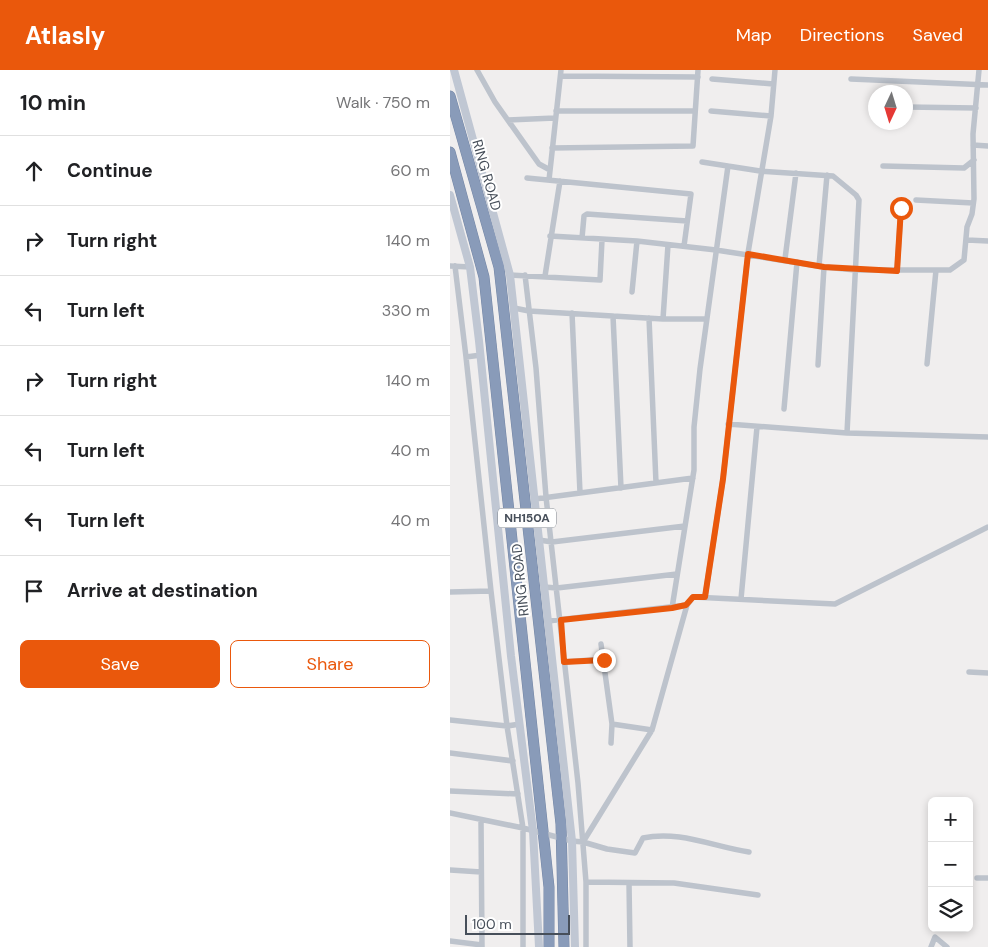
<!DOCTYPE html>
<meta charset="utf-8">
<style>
:root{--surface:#fff;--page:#f2f2f2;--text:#202124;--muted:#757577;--line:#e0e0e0;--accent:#ea580c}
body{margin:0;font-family:"DM Sans",sans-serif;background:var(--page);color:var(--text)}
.controls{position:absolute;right:15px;bottom:15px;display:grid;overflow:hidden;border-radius:8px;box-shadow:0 2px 8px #0003}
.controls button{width:45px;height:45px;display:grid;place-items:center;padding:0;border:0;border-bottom:1px solid var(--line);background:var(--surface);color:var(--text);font:25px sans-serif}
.compass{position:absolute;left:418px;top:15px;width:45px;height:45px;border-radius:50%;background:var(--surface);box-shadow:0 2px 8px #0003;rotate:184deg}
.scale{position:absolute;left:15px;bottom:12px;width:105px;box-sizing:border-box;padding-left:5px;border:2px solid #474f5a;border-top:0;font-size:14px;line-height:18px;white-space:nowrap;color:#474f5a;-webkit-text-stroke:4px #fff;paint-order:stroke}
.stop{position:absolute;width:15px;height:15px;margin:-11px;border:4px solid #ea580c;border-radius:50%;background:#fff}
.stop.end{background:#ea580c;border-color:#fff;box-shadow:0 1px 5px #0008}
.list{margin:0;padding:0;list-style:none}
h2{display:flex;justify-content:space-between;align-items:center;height:65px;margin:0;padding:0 20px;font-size:21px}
h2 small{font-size:16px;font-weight:400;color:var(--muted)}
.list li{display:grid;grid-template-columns:32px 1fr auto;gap:15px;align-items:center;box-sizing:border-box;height:70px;padding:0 20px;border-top:1px solid var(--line)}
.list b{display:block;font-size:19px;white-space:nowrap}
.list em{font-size:16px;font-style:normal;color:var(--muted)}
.actions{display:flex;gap:10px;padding:15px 20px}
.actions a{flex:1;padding:11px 0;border:1px solid var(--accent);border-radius:8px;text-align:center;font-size:18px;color:var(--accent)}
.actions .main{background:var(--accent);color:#fff}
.icon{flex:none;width:28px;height:28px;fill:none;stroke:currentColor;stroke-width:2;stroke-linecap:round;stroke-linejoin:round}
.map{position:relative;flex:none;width:538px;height:877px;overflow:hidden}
header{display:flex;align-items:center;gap:30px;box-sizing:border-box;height:70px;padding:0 25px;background:var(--accent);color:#fff}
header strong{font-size:24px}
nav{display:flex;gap:28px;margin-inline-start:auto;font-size:18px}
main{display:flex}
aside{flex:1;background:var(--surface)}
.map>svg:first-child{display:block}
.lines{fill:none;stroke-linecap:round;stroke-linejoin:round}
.highway-casing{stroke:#7486a5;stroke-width:11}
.street{stroke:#bdc3cc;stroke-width:5.5}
.secondary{stroke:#c0c7d3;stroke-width:8}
.highway{stroke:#899bb9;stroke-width:10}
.route{stroke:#ea580c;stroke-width:6}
.labels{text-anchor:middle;stroke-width:4;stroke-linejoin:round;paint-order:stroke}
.shield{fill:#fff;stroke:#7e848c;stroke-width:1}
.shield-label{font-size:12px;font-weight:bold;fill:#474f5a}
.street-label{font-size:14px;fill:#474f5a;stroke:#fff}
</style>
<header>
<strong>Atlasly</strong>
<nav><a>Map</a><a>Directions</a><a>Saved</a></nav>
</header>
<main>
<aside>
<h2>10 min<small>Walk · 750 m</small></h2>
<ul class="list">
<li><svg class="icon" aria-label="ahead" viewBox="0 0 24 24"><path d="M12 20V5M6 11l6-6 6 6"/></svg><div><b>Continue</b></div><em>60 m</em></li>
<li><svg class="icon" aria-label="right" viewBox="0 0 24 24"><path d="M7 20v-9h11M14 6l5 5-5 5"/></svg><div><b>Turn right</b></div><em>140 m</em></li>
<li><svg class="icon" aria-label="left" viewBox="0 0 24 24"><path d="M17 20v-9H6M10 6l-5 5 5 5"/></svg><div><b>Turn left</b></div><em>330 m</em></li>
<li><svg class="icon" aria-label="right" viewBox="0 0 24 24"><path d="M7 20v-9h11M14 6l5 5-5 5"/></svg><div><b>Turn right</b></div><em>140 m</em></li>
<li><svg class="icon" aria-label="left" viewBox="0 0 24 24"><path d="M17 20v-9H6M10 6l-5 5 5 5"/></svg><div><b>Turn left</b></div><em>40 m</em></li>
<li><svg class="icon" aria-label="left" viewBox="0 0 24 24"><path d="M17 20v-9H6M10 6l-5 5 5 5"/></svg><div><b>Turn left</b></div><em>40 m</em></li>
<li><svg class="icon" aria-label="arrive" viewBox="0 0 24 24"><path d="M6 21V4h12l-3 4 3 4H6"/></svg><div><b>Arrive at destination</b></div></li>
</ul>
<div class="actions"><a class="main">Save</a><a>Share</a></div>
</aside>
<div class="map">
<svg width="538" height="877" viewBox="0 0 538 877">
<rect width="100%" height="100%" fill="#f0eeee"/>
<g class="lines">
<g class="highway-casing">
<path id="highway" d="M0,26L49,197L111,754L114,877
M0,82L34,207L99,817V877"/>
</g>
<path class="street" d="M27,0L45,32L89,94L100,100
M111,6L248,7
M262,9L323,14
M401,9L538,15
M456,37L526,38
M106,41H245
M261,41L321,46
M58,50L105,48
M523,75L538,76
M102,78L243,76L248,0
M252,92L310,101L383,106L406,125L409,130L397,363
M433,96L514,98L524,90
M77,108L241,124L234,176
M99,110L111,0
M466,130L523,133
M100,166L187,171L266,180L374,197L405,200H500L514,190L517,157L522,144L524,129L523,64L529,0
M132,168L134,146L137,144L237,151
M517,170L538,171
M335,189L346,103
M0,196L20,197
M5,196L16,287
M369,196L377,105
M447,201L451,138
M60,205L150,210L152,170
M75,205L86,298L96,427L128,713L136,812V877
M95,206L110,111
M182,222L187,171
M64,238L79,241L213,249H256
M122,243L130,423
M163,246L171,418
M199,248L206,413
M213,249L218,175
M31,285L16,287L41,521L57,656L73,758V877
M477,294L486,200
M368,295L374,197
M334,339L347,192
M278,354L397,363L538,367
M85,429L243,408
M89,470L102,472L235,456
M94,517L107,518L227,504
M0,522L41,521
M255,527L273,409L298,183L321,46L325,0
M291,529L307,357
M222,538L244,400V357L250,299L278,96
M98,551L237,535
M151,574L162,654L161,673
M114,592L154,589
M519,602L538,603
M0,650L57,656L70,654
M162,654L202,660
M0,683L63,691
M0,721L68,724
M0,743L73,758L122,771L133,772L202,660L237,535L243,527L385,534L538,457
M31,750L32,877
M133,772L157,779L185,783L193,768C229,760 264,777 299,782
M0,800L31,802
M527,808H538
M136,812L224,813L308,825
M179,813L180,877
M0,871L32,875
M481,877L485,867L497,877"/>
<path class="secondary" d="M4,0L60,205L122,771L125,877
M0,125L20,197L29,271L61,586L83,761L89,877"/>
<use href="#highway" class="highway"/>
</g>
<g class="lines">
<path class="route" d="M154,590L114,592L111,550L222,538L236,535L243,527H255L273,409L298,184L374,197L447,201L451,138"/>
</g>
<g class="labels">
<rect class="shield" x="48" y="438.5" width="58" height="19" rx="4"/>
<g class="shield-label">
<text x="77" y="452">NH150A</text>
</g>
<g class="street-label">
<text transform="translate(37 105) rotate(74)" y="5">RING ROAD</text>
<text transform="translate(70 510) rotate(-96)" y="5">RING ROAD</text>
</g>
</g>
</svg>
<div class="controls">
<button>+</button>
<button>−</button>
<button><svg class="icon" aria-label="layers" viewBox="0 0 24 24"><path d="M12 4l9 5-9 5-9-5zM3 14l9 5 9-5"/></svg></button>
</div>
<svg class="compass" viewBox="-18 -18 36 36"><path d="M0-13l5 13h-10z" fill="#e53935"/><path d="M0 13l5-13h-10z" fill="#757577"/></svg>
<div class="scale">100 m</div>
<div class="stop" style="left:451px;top:138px"></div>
<div class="stop end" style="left:154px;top:590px"></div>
</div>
</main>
